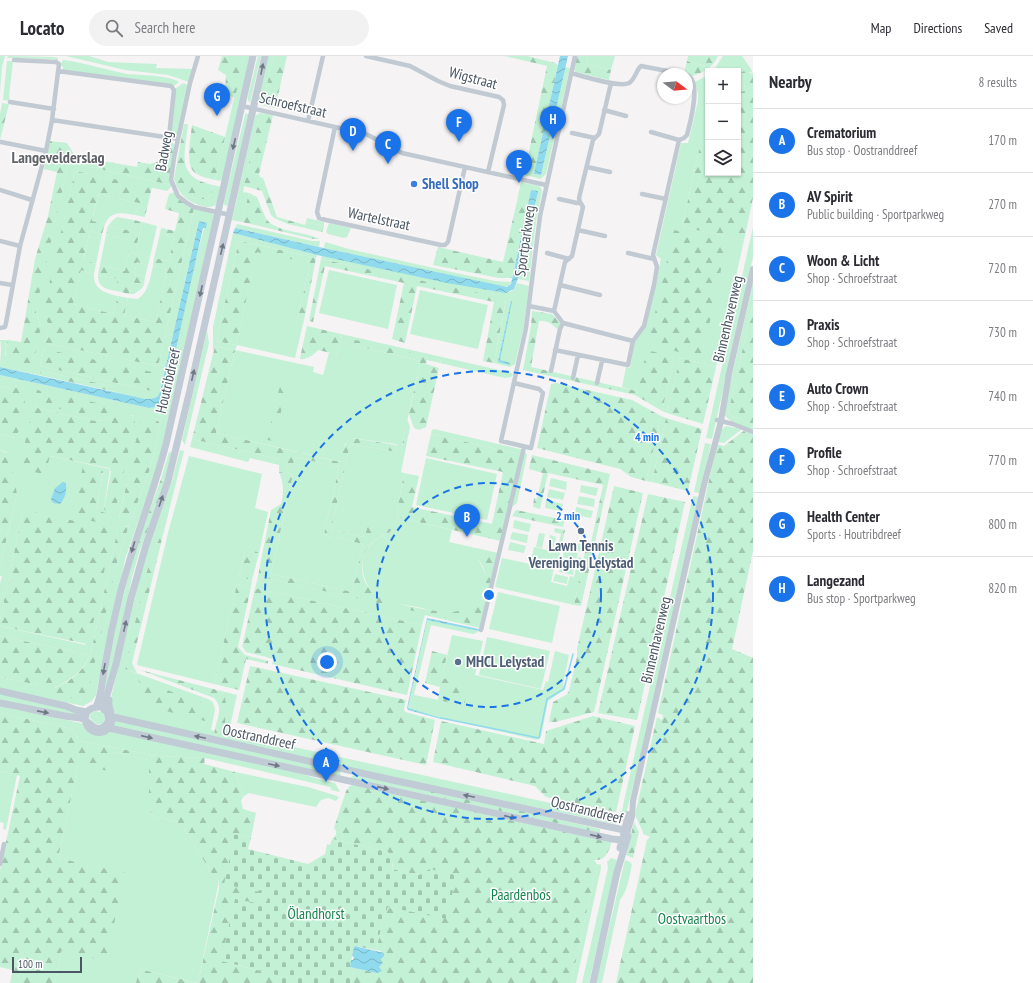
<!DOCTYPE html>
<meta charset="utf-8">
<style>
:root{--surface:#fff;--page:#f2f2f3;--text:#2b2b33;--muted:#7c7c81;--line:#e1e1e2;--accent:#1a73e8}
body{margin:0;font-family:"PT Sans Narrow",sans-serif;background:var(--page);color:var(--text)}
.controls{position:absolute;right:12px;top:12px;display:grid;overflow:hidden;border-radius:0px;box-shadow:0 1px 3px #0004}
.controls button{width:36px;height:36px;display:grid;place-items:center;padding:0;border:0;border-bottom:1px solid var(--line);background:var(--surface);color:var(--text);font:20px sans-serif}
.compass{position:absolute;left:657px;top:12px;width:36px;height:36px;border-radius:50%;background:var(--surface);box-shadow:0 1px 3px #0004;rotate:106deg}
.scale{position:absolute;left:12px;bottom:10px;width:70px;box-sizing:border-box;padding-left:4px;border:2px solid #4a5661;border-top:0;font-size:11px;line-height:14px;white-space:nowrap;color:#4a5661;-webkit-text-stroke:3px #fff;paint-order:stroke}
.you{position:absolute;left:327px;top:606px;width:14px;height:14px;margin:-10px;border:3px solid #fff;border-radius:50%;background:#1a73e8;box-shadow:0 0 0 6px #1a73e833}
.badge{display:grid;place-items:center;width:26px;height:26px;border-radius:50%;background:var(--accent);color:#fff;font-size:13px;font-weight:700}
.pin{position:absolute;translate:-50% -33px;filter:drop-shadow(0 1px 2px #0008)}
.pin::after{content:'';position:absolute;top:21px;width:14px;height:12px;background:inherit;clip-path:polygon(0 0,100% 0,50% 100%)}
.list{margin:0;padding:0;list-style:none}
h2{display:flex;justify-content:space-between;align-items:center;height:52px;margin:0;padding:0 16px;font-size:17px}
h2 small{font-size:13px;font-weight:400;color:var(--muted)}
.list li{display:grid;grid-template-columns:26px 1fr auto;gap:12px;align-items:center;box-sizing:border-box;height:64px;padding:0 16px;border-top:1px solid var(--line)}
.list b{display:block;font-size:15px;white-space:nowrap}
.list p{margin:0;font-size:13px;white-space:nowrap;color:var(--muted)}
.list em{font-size:13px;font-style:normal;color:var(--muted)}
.icon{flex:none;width:22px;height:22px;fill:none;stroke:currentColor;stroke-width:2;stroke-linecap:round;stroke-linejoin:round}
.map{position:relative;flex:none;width:753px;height:927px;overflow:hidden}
header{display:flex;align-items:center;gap:24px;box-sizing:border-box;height:56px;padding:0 20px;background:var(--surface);border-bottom:1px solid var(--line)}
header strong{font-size:19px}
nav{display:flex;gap:22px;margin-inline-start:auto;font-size:14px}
.search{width:280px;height:36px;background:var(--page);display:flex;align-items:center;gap:10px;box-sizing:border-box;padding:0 14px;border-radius:22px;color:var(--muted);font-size:15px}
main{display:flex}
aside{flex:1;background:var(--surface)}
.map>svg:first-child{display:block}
.grass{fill:#c3f1d5;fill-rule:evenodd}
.forest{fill:url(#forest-firs)}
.cemetery{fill:url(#cemetery-stones)}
.water{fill:url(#water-waves)}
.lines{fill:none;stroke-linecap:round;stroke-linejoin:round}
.stream{stroke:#90daee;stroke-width:1.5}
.minor{stroke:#c1cad2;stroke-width:4.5}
.tertiary{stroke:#c1cad2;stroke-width:6}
.secondary{stroke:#c1cbd6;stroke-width:7}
.oneway{fill:#6e7984}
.ring{fill:none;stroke:#1a73e8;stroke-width:2;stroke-dasharray:7 5}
.shop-dot{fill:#3f7fe0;stroke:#fff;stroke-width:1.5}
.service-dot{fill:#5c6f8a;stroke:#fff;stroke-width:1.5}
.labels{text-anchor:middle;stroke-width:3;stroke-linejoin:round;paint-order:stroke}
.street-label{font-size:15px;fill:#4a5661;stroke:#fff}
.shop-label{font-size:15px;font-weight:bold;fill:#366cbe;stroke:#fff;text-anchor:start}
.service-label{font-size:15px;font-weight:bold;fill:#4e5e75;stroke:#fff}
.park-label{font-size:15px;fill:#17864f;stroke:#fff}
.neighbourhood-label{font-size:16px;font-weight:bold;fill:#5f6368;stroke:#fff}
.centre{fill:#1a73e8;stroke:#fff;stroke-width:2}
.ring-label{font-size:12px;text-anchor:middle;font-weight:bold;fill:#1a73e8;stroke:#fff;stroke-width:3;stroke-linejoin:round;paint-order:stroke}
</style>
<header>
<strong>Locato</strong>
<div class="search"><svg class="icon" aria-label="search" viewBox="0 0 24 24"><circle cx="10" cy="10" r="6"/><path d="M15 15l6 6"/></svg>Search here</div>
<nav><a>Map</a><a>Directions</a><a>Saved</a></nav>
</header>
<main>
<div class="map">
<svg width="753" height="927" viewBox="0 0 753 927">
<defs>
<pattern id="forest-firs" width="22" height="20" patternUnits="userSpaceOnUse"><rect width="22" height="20" fill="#c3f1d5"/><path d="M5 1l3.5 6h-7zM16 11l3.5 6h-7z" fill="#a0c6b0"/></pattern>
<pattern id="cemetery-stones" width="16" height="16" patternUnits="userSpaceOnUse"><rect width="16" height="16" fill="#c3f1d5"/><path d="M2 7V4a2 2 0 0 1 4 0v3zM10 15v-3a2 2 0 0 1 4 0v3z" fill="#a0c6b0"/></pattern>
<pattern id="water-waves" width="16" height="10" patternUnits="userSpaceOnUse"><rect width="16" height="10" fill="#90daee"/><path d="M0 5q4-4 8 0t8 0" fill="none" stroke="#78b4c4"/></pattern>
</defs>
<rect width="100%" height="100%" fill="#f5f3f3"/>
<path class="grass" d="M0,0H5L2,11L0,36Z
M8,0L53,1L58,2V5L54,3L7,2Z
M66,0H89L108,6L157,8L156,12L192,13L189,26L168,19L125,14Z
M244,0H251L222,125L215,124Z
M258,0H261L250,47L248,44V40Z
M267,0H274L262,49L258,46Z
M588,0H615L611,14L587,8Z
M688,0H708L706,10L687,5Z
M723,0H742L751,13L753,18L751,16L740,17L738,20V15H713Z
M64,4C86,7 106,14 127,18C140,19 169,19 179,26L174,30L63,14V11L61,9L62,5Z
M7,5H13L9,40L10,45L3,44Z
M565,11L570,12L546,118L540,123L534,121V118L541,119Z
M708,19V76L705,87L699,94L682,171L744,184L716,311L680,302L667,357L662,355L674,301L637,335L622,331L626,311L630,312L635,283L647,267L661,203L656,199L681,87H688L698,45V38L695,26Z
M738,24L739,27L744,28L745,32L743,36H741L739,42L738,41Z
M183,27L188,29L177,79H171L175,33Z
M246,57L249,59L228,149L226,150L224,148V145L245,59Z
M260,57L243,136L249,137L242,166L232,164L255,60Z
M73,107L171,129V131L167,135L75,115L44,255L49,270L45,287L158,310L194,152L212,157L215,160L162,394L151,430L125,503L96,639L92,645L83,650L0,632V621L38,629L53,627L78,611L85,598L0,580V570L86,589L23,454L0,564V527L2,520H0V511L17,438L7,396L0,394V378L15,382L27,332H9L0,330V319L149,352L158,350L204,172L207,167L199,165L162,327C161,331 161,339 157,342C149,347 120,337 111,335V330L41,315L39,319L0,311C0,302 2,293 0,284H8L6,290L5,300L41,270L36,257L35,253L68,109ZM44,293L152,335L40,310ZM33,351L95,365L134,359L104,452L110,413L50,400ZM147,361L158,364L160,368L150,413L132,461L118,468L126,430ZM84,411L103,416L96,454ZM129,469L116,510L79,644L54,632C71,624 85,614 91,596L118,472H122Z
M521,126L539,130L541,132L542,135L536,165L529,225L518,223L531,134L528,148L517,145Z
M213,129L221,131L216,149C207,155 189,146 182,139L198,143H207L211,138Z
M98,138L139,147L135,159C123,157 111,154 105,168L92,166Z
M117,161L134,164L131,175L108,170L112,165Z
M307,162L324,166V170L306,166Z
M142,166L157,170L150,201L129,196L125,215L100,209L106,179L130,184L136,192Z
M329,167L351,172L347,181L344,182L328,178L326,176Z
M237,168L312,185H320L319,191L235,172Z
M753,171V201L712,383L706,382Z
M90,175L102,178L96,208L83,205Z
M233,177L317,199L316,202L239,185L216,285L236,289L257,195L310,207L298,262L304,264L295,302L237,289L235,294L314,311L313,316L323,319L329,297H331V299L336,300L341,278L512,317L513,319L511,321L505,322L440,307L441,304L345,287L420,305L402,389L406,391L401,416L404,417L396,461L452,474L449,486L485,494L483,502L477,501C480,507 484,513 486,520C489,539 471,555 453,557C441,558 428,553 417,551C407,549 396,548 387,545C370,539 360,521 363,503C366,490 377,481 390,476L365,481L331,474L350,388L397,396L398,391L396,388L352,382L345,388L341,406L216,377L235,294L215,290L213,295V271Z
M160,178L174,181L169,205L154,202Z
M325,186L349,193L456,217L495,225L511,226L509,230L503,231L324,192Z
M322,200L511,236L514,233L517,227L529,230L524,270L515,308L510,311L494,307L506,244L321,203Z
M137,206L148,209L145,221L134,218Z
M153,210L167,213L156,266L124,259L128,242L138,243C149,235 150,222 153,210Z
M81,214L94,218C93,233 105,237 118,240L113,258L73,248Z
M329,214L397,229L388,273L319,257Z
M98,219L118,223L123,228L121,236C109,233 98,234 98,219Z
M132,226L144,229L141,233L134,238H129Z
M753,227V247L728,358L753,369V374L731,365L724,359L726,346Z
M420,234L488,249L478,293L410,278Z
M207,274L209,287L185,389L182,384Z
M661,360L666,362L652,426L646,425Z
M726,370L742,373L724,387L717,386L721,374Z
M434,373L524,394L527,399L517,447L512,451L523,399L431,378L432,374Z
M192,383L279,403L285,407L288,412H292L295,401L339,411L324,479L363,488L352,536L271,518L293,418L279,416V409L250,402L248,406L190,391Z
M705,387L711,388L700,437L694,436Z
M180,394L184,395L163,479L157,486L125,613L208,643L213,646L215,654L211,674L214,675V678L215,679L224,638L217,634L237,639L229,675L239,679L610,760L613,758L617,759L616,768L348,712L323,704H309L115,658L110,646L128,570L145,499L172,425Z
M169,396L173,397L166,425L161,423Z
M189,400L262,418L255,452L268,456L259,497L255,495H245L239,521L252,524L251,531L237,528L214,628L137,609V608L168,477Z
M426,402L497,418L487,464L416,449Z
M551,422L567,426L566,434L549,430Z
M581,429L598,432L596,440L580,436Z
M549,433L565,437L563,444L547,441Z
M579,440L595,443L594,451L577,448Z
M693,440L699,441L643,692L626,758L621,757L620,755H622L624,745Z
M546,444L563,448L561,455L545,452Z
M576,451L593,455L591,462L575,459Z
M514,464L531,468L529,476L513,472Z
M512,476L528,479L527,487L510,483Z
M539,477L545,478L542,492L536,491Z
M550,479L556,481L553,494L547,493Z
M510,486L526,490L524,497L508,494Z
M570,486L584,489L582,496L569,493Z
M534,491L560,497L558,507H555L551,526L567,530L570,520L574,521L576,512L561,508L562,503L577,506L578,501L584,503L574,549L495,531L502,502L530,508Z
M136,492L140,494L132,521L116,600L103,645C109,593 122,543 136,492Z
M564,494L578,497L576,504L563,501Z
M561,510L574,513L573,519L559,516Z
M555,518L568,521L567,528L553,525Z
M261,521L466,566L481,570L480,572L425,559L422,569L255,532L257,525L259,526Z
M498,536L560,550L552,587L489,573Z
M427,563L479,575L476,577L473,578L431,569L414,639L464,649L442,622L452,579L483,585L475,619L543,634L546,625L548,626L555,595L569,599L563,629H565L564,634L548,645L541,681L537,684L441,662L408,653Z
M487,581L550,595L541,633L479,619Z
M0,638L35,645L83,658L82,660L0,644Z
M0,650C99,670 197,694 296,716L315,722L335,727L340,736L331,734L330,731L205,702L157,700L79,685L72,673L0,657Z
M96,655L103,657L105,662L103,667C95,671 94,665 89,661L92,656Z
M116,663L340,715L341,720L113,671Z
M113,696L149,704V749L151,759L179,767L184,772L214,821L219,825L198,927L139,913L136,927H55L61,895L125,818L58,802L78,709Z
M0,715L17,719L6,774L3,773L4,767L0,766Z
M235,716L308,731L334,739L339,741L336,745L328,742L321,744L316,751L253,738L249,737L243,741Z
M354,719L416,732L415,736L350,722Z
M611,802L617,804L589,927H582L608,812L607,806Z
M625,804L630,806L632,809C629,821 628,834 620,844L602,927H596Z
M597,808L601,809V812L576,927H571Z"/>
<path class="forest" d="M222,0H244L235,42L225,38L226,19L218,14Z
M274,0H287L275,52L262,49Z
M505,0H527L555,7L558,9L534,121L524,119L547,10Z
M577,0H588L587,8L611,14L609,24L576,16L574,13Z
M708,0H718C712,12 704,16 692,20L684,17L687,5L705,10Z
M745,15L753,18V142L744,184L682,171L699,94L705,87L708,76V117H738V41H739L741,35L743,36L745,32L744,28L739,27C737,21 739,17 745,15Z
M2,47L9,48L0,84V58Z
M260,57L273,59L259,118L260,121L263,122L277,161L305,169L306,166L324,170L322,176L288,168L274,162L271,159L262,135L244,130Z
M184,68H188C185,99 175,121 213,129L211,138L207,143H198L182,139L177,131L174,123Z
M192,69L225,81L215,124C208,122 200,121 194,116C185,107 191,81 192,69Z
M164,84L173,87L176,90L169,121L171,129L73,107L68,109L36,253V257L41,270L33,310C15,306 0,308 8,284L21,286L35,203L48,160L57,116L44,113L50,85L67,87L74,98L80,101L137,111L138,106L150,108L160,105Z
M75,115L152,131L145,161L135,159L139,147L98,138L92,165L105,168L102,178L90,175L83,204L96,208L94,218L81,214L73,248L113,258L118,240L128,242L124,259L156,266L167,213L153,210L154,202L169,205L174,181L160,178L161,172L175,175L179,157L165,153L169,138L175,136L194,152L158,310L45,287L49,270L43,255Z
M249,137L257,141C260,148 263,157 267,164C276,176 307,176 320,183H313L242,166Z
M517,145L528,148L512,222H499L433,209L438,191L503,206Z
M134,164L142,166L136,192L128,190L129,184L106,179L108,170L131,175Z
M674,174L727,186L702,302L648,288Z
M239,185L316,202L304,264L298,262L310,207L257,196L236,289L216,285Z
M129,196L150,201L148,209L137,206L134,218L145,221L144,229L132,226L129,238L121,236L123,228L117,227L118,223L98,219L100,209L125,215Z
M321,203L506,243L494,307L483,305L494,246L417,230L405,287L392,283L404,227L325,210L313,266L309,265Z
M753,247V369L728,358Z
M532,255L552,258L561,268L557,273C552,268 547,264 539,265L531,311L637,335L647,294L674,301L662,355L635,339L523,314L531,270Z
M307,270L341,278L336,300H331V297L318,294C314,299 306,304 300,303V302Z
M347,282L441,304L440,307L427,304L426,308L439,312L426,371L419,374L414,372L409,358L420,305L345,287Z
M215,290L235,294L216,377L340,406C343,397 343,387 352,382L396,389L398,391L397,396L350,388L331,474L365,481L368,468L391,473L390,476C377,481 366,489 363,503C354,548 412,550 441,556C462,559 487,546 486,523C486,514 481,507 476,500L483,502L485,494L498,497L481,570L261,521L259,526L257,525L271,454L281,448C284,437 284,427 279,416L293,418L271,518L352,536L363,488L324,479L339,411L295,401L292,412L290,413L279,403L192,383Z
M44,293L157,317L152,335L40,310Z
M680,302L716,311L703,368L667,357Z
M41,315L111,330V335L39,319Z
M283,317L290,318L274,385L267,384Z
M556,327L632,344L661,360L646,425L631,421L620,413L537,392L551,328Z
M0,330L9,332H28L17,381L15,382L0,378Z
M37,334L111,350L109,356L102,360L97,361L34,347Z
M33,351L95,365C108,364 122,358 136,360L115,456L105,454L104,453L111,415L109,412L50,400L46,415L43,418L21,413L20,409Z
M141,361C148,361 157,361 160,368L150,413L132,461L120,468H118Z
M666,362L702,373L688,435L652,426Z
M407,363L410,371L406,391L402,390Z
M745,374L753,378V495L732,593L753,602V927H616L647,784L650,781L643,778V776L635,759L657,661L662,664L663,659L658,657L717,388L724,390Z
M431,378L523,399L501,485L396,461L404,417L419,420L412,451L492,468L503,416L426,400Z
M0,394L10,398L17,438L0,511Z
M532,399L610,418L581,550L574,549L587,486L591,487L603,429L548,417L540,453L533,451L534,442L537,443L543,417L529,413Z
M83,410L103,415L96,454L112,459L111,469L73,461Z
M161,423L166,425L140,494L136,492Z
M614,430L643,437L594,656L555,666H549L553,646L566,639L569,635L577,601V593Z
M648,438L685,446L637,664L598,657Z
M23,454L113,473L89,587L87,588L0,570V564Z
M516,454L565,464L563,471L512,460Z
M129,469L116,510L88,637L85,642L79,644L45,636C66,628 84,618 91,596L118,472L125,471Z
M555,472L565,474L560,497H557L561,478L554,476Z
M163,479L132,607L137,617L125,613L144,526L154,492L160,482Z
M248,494L255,495L259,497L252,524L239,521L245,495Z
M237,528L251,531L238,591L245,599L268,605V608L246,603L239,634L214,628Z
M255,532L422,569L407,639L272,608L274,603L246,596L242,590L243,587Z
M0,580L85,598C81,616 55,630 38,629L0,621Z
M432,595L447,599L442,622L469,628L464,650L438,644L440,631L425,627Z
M250,610L406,644L404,653L405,656L435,664L426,709L237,667Z
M140,614L217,634L224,638L226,647L225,669L215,679H214C215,665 225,653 214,642Z
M138,623L207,649L208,653L205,665L162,654C151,649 142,634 138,623Z
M0,657L72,673L79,685L157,700L205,702L204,708L235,716L243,741L241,745L243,753L256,757L251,782L233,778V786L270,837L266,850L232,908L278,919L277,927H198L219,832V825L214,821L184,772L179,767L151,759L149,749V704L113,696L109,715L78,709L58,802L125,817L106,905L61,895L55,927H10L13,914L0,911V814L20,720L0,715Z
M593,660L635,670L616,756L546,741L535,730L433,706L441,665L544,688L546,675Z
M353,729L610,786L611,788C608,797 605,805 594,804L597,808L571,927H351L355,912L377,917L380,913L379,911L383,908L380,905L381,895L376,894L383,864L388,851L398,853L419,819L392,813L393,808L388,796L332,783L336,779V775L334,772L346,735L350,730Z
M416,732L444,737L600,773V777L415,736Z
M634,766L639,776L633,802L626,799Z
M139,913L197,927H136Z"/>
<path class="cemetery" d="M233,778L251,782L248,793L308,808L325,798L327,788L330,789L332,783L388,796C394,801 393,806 392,813L419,819L430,813L456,819L447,863L388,851L383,864L376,894L356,890L354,891L350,911L355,912L351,927H277V923L275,921L277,919L221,905L235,843L266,849L269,838L224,828L233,788L231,785Z"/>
<path class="water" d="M560,0H568L541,119L534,118Z
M531,134L538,135L520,217L514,233L506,237L447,227L317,199L233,177L235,172L319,191L507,231L511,228Z
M199,165L207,167L206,172H203L165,342C162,349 157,351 149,352L0,319V311L145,343C160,343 159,340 162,327Z
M511,245L512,246L500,304L510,307V309L498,306Z
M63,426L66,427C67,435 65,443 60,448L53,447L51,443L55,432Z
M427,562L479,573V575L427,564L408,652L441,662V663L408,654L407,652Z
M355,890L384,897V900L380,904L383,907L379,911L382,915L377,917L350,911L351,904H353L354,901L352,900L354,891Z"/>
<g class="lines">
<path class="stream" d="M441,662L539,682L547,643L564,633L573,598"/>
<path class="minor" d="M198,0L190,27L174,102L171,124L178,140L187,147L194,151L230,159
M366,0L410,10L438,25L450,30L499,41L503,44L504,49L488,116
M58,15L171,30L174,34L169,81
M571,17C582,20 620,32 629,27C635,24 636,14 641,10L683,18
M10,46L54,53
M242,50L366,78L402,97L546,129
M604,54L626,60
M52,64L178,83
M308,65L323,0
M335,71L317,156L319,162L326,164L441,189H445L448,186L465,111
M651,76L679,84
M572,77L595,82
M1,86L46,95
M587,111L610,116
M0,134L32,144
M642,138L666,143
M559,143L577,147L580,146
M578,174L605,180
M0,185L20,190
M547,197L569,203
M628,197L654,203
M0,227L12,229
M560,229L600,239
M529,250L554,255L563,267L560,273L551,315
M554,255L565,206L572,200L583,151L580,146L579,142L593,84L599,78L611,27
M563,267L633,285
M0,272L5,271L6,267L20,190L46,95L52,64L59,8L56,6L14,4
M555,294L628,309L633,285L644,270L654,229L657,211L653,199L679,84L684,82L687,79C690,67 702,25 687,19
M573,322L578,299
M514,327L539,333L543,337L531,392L501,385L526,272L540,160L575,0
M597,327L602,305
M717,364L733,368L753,376
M481,574L524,391
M0,808L4,788"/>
<path class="tertiary" d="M728,322L753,213
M623,779L628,758
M626,781L632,761L633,745L704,429L721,365L729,318"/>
<path class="secondary" d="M0,635L66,650L76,654L87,656
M0,647C22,651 43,656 65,660C70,661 75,661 80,662C89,663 92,675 101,672C108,670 110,663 107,657
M96,651C102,639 102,623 105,610C109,586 114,562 120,538C133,487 153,439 166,388L253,0
M99,651C75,651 86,684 105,675C108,673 110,671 111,668C115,659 107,653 109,644
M104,654L105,646L116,608L131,542L146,489L168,425L189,338L265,0
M109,660L388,723L624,774L628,780L617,816L593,927
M109,672L612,783L622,784L620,792"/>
</g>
<defs><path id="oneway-solid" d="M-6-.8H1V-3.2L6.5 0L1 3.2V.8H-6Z"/></defs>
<g class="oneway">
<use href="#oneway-solid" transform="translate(262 13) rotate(-78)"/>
<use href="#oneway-solid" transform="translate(234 88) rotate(103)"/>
<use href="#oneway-solid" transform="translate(222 193) rotate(-77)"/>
<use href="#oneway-solid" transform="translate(201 235) rotate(102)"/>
<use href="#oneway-solid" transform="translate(193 319) rotate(-77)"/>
<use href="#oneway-solid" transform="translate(161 445) rotate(-71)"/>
<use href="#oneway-solid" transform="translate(133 491) rotate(107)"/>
<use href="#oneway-solid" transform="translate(125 570) rotate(-78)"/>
<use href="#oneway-solid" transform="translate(104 613) rotate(100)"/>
<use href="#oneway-solid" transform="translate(43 656) rotate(11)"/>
<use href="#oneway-solid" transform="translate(147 681) rotate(13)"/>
<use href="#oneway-solid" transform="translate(200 681) rotate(-168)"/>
<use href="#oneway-solid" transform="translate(274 709) rotate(12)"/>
<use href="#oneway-solid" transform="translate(383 732) rotate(13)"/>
<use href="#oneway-solid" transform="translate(469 740) rotate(-168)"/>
<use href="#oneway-solid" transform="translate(510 761) rotate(13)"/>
<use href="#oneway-solid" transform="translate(596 780) rotate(13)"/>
</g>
<g class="ring">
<circle cx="489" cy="539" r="112"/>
<circle cx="489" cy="539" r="224"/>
</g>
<circle class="shop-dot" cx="414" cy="128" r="4"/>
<g class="service-dot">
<circle cx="581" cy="475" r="4"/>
<circle cx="458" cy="606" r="4"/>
</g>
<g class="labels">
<g class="street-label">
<text transform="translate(473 22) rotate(15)" y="5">Wigstraat</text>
<text transform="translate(293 49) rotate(13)" y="5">Schroefstraat</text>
<text transform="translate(164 95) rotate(-80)" y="5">Badweg</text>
<text transform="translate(379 163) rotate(12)" y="5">Wartelstraat</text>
<text transform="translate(525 185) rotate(-82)" y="5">Sportparkweg</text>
<text transform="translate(728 263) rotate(-77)" y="5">Binnenhavenweg</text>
<text transform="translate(168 325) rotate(-77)" y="5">Houtribdreef</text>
<text transform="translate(656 584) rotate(-77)" y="5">Binnenhavenweg</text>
<text transform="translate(259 681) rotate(12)" y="5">Oostranddreef</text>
<text transform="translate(587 754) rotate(14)" y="5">Oostranddreef</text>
</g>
<g class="shop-label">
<text x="422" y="133">Shell Shop</text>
</g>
<g class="service-label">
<text x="581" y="495">Lawn Tennis<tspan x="581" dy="17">Vereniging Lelystad</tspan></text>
<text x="466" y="611" text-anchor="start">MHCL Lelystad</text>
</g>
<g class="park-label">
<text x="521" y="844">Paardenbos</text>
<text x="316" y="863">Ölandhorst</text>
<text x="692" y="868">Oostvaartbos</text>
</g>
<g class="neighbourhood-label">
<text x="58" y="107">Langevelderslag</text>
</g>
</g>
<circle cx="489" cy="539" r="6" class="centre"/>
<g class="ring-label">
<text x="647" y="385">4 min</text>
<text x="568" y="464">2 min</text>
</g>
</svg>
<div class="controls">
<button>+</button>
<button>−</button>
<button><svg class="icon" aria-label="layers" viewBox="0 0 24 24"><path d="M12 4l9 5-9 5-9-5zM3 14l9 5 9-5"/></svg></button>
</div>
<svg class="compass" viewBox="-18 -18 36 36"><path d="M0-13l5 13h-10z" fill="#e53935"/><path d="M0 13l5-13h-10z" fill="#7c7c81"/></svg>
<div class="scale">100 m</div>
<div class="you"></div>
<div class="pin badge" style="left:326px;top:726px">A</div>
<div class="pin badge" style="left:467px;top:481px">B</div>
<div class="pin badge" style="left:388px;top:108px">C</div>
<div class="pin badge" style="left:353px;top:95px">D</div>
<div class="pin badge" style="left:519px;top:127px">E</div>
<div class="pin badge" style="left:459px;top:86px">F</div>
<div class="pin badge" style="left:217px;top:60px">G</div>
<div class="pin badge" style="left:553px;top:83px">H</div>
</div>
<aside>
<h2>Nearby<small>8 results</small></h2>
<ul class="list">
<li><span class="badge">A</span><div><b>Crematorium</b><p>Bus stop · Oostranddreef</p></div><em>170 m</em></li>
<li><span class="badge">B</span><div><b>AV Spirit</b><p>Public building · Sportparkweg</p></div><em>270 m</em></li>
<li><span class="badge">C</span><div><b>Woon &amp; Licht</b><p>Shop · Schroefstraat</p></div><em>720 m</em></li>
<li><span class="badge">D</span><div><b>Praxis</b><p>Shop · Schroefstraat</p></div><em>730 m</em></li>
<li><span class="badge">E</span><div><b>Auto Crown</b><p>Shop · Schroefstraat</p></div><em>740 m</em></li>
<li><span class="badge">F</span><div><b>Profile</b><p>Shop · Schroefstraat</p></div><em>770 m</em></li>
<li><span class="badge">G</span><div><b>Health Center</b><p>Sports · Houtribdreef</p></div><em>800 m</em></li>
<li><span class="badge">H</span><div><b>Langezand</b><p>Bus stop · Sportparkweg</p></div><em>820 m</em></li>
</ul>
</aside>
</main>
